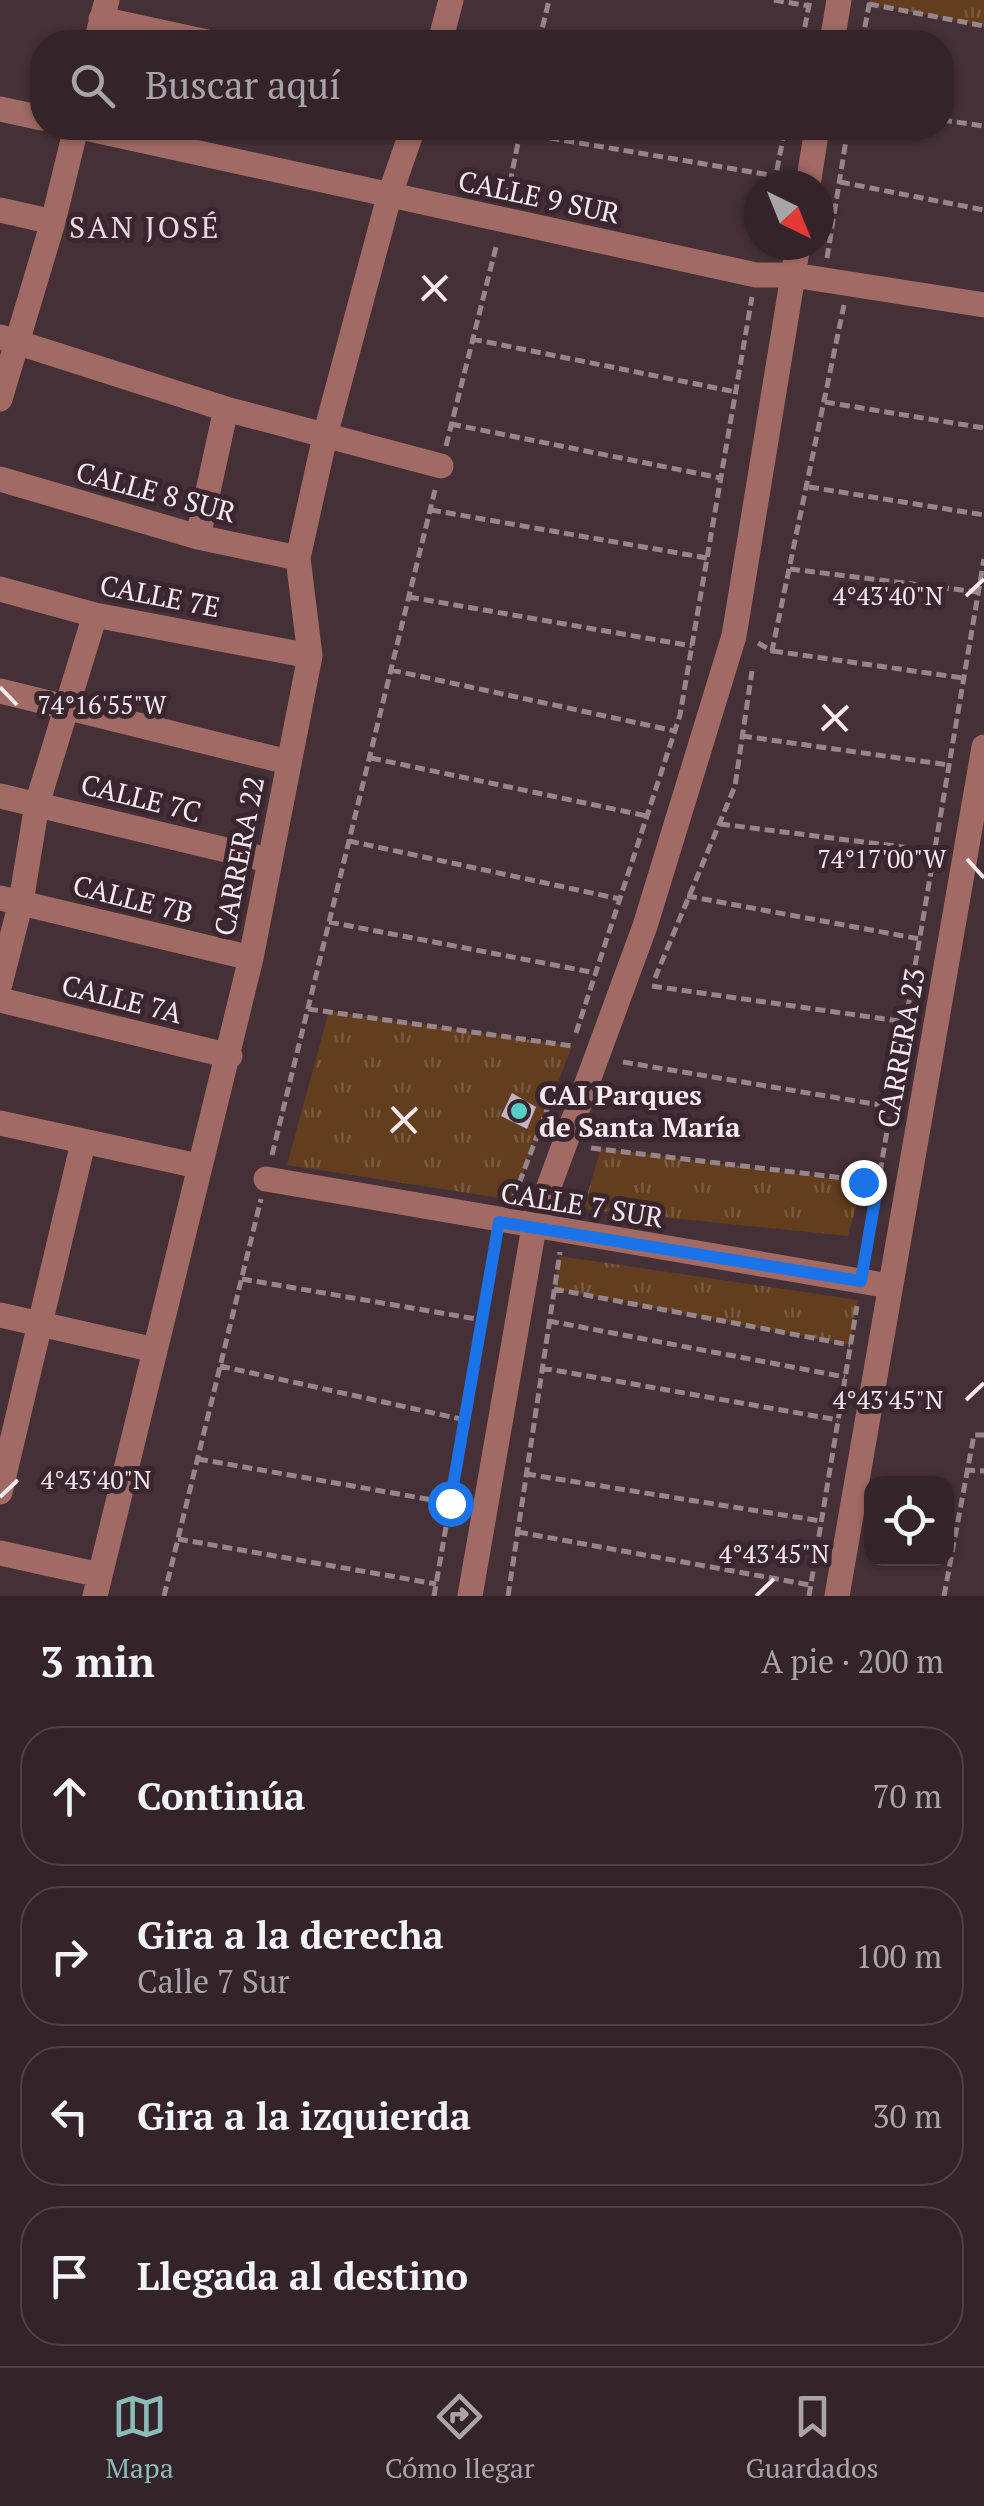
<!DOCTYPE html>
<html lang="es">
<meta charset="utf-8">
<style>
:root{--surface:#34242a;--page:#3f3036;--text:#f1f3f6;--muted:#a9a4a8;--line:#4e4147;--accent:#8bbbb9}
body{margin:0;font-family:"PT Serif",serif;background:var(--page);color:var(--text)}
.controls{position:absolute;right:30px;bottom:30px;display:grid;overflow:hidden;border-radius:20px;box-shadow:0 2px 8px #0004}
.controls button{width:90px;height:90px;display:grid;place-items:center;padding:0;border:0;border-bottom:2px solid var(--line);background:var(--surface);color:var(--text);font:50px sans-serif}
.compass{position:absolute;left:744px;top:170px;width:90px;height:90px;border-radius:50%;background:var(--surface);box-shadow:0 2px 8px #0004;rotate:137deg}
.stop{position:absolute;width:30px;height:30px;margin:-22px;border:8px solid #1a73e8;border-radius:50%;background:#fff}
.stop.end{background:#1a73e8;border-color:#fff;box-shadow:0 2px 10px #0008}
.list{margin:0;padding:0;list-style:none}
h2{display:flex;justify-content:space-between;align-items:center;height:130px;margin:0;padding:0 40px;font-size:42px}
h2 small{font-size:32px;font-weight:400;color:var(--muted)}
.list li{display:grid;grid-template-columns:65px 1fr auto;gap:30px;align-items:center;box-sizing:border-box;height:140px;margin:0 20px 20px;padding:0 20px;border:2px solid var(--line);border-radius:40px}
.list b{display:block;font-size:38px;white-space:nowrap}
.list p{margin:0;font-size:32px;white-space:nowrap;color:var(--muted)}
.list em{font-size:32px;font-style:normal;color:var(--muted)}
.icon{flex:none;width:55px;height:55px;fill:none;stroke:currentColor;stroke-width:2;stroke-linecap:round;stroke-linejoin:round}
.map{position:relative;flex:none;width:984px;height:1596px;overflow:hidden}
.search{position:absolute;background:var(--surface);box-shadow:0 2px 8px #0004;left:30px;right:30px;top:30px;height:110px;display:flex;align-items:center;gap:25px;box-sizing:border-box;padding:0 35px;border-radius:40px;color:var(--muted);font-size:38px}
.sheet{height:770px;background:var(--surface)}
nav{display:flex;justify-content:space-around;align-items:center;box-sizing:border-box;height:140px;border-top:2px solid var(--line);background:var(--surface);font-size:28px;color:var(--muted)}
nav a{display:grid;justify-items:center;gap:5px}
nav .on{color:var(--accent)}
.map>svg:first-child{display:block}
.grass{fill:url(#grass-tufts)}
.building{fill:#c4b3c7}
.lines{fill:none;stroke-linecap:round;stroke-linejoin:round}
.path{stroke:#97858c;stroke-width:5;stroke-dasharray:10 5;stroke-linecap:butt}
.minor{stroke:#a26a64;stroke-width:25}
.route{stroke:#1a73e8;stroke-width:12}
.ticks{fill:none;stroke:#f6e8ed;stroke-width:4}
.poi-dot{fill:#56cec4;stroke:#3a262e;stroke-width:4}
.labels{text-anchor:middle;stroke-width:10;stroke-linejoin:round;paint-order:stroke}
.street-label{font-size:28px;fill:#f6e8ed;stroke:#3a262e}
.poi-label{font-size:28px;font-weight:bold;fill:#f6e8ed;stroke:#3a262e;text-anchor:start}
.neighbourhood-label{font-size:30px;letter-spacing:2.5px;fill:#f0d5df;stroke:#3a262e}
.ticks-label{font-size:25px;text-anchor:middle;fill:#f6e8ed;stroke:#3a262e;stroke-width:10;stroke-linejoin:round;paint-order:stroke}
</style>
<div class="map">
<svg width="984" height="1596" viewBox="0 0 984 1596">
<defs>
<pattern id="grass-tufts" width="24" height="20" patternUnits="userSpaceOnUse" patternTransform="scale(2.5)"><rect width="24" height="20" fill="#623e1e"/><path d="M3 7l-1-3M5 7V3M7 7l1-3M15 17l-1-3M17 17v-4M19 17l1-3" fill="none" stroke="#795a3f"/></pattern>
</defs>
<rect width="100%" height="100%" fill="#453038"/>
<path class="grass" d="M870,0H984V26L869,4Z
M329,1011L572,1046L513,1200L287,1165Z
M601,1148L863,1182L848,1236L583,1209Z
M559,1256L858,1300L850,1345L554,1289Z"/>
<path class="building" d="M512,1093L536,1107L527,1129L501,1116Z"/>
<g class="lines">
<path class="path" d="M774,0L809,6
M869,4L984,26
M539,42L549,0
M802,42L810,0
M862,42L870,0
M942,120L984,126
M520,133L776,176
M840,182L984,210
M774,185L785,128
M507,198L521,128
M827,258L848,128
M472,339L736,392
M825,402L984,428
M451,424L721,478
M446,446L497,243
M809,487L984,515
M431,510L707,558
M790,569L978,592
M409,597L692,646
M758,643L772,651L844,305
M773,651L963,678
M391,670L675,731
M742,736L949,765
M371,758L647,816
M720,824L935,851
M349,841L620,899
M687,896L920,939
M329,922L596,973
M655,978L735,786L752,671
M652,986L906,1022
M308,1009L572,1046
M576,1033L680,715L752,297
M623,1062L892,1107
M591,1148L878,1182
M272,1155L435,490
M514,1197L556,1086
M865,1261L984,559
M242,1279L482,1320
M554,1289L850,1345
M549,1321L845,1377
M220,1366L465,1420
M542,1368L838,1420
M198,1459L450,1503
M965,1470L984,1471
M526,1474L821,1521
M518,1532L810,1585
M178,1539L436,1584
M164,1596L261,1199
M434,1596L495,1244
M508,1596L560,1252
M809,1596L857,1306
M944,1596L974,1435H984"/>
<path class="minor" d="M101,19L207,42
M96,42L107,0
M440,42L451,0
M832,42L839,0
M0,109L42,118
M85,128L756,275H793L984,305
M808,185L817,128
M0,210L53,222
M0,337L226,409L441,466
M0,399L53,222L76,128
M0,479L198,537L298,558
M198,537L226,409
M0,589L95,615L310,656
M0,691L288,762
M0,796L268,860
M0,898L251,958
M0,984L21,902L37,804L95,615
M0,1000L230,1056
M0,1123L198,1166
M266,1179L889,1286
M0,1315L155,1350
M0,1492L83,1143
M0,1553L100,1575
M95,1596L251,958L310,656L298,558L326,432L389,197L413,128
M470,1596L534,1227L645,926L734,636L798,245
M837,1596L984,747"/>
</g>
<g class="lines">
<path class="route" d="M450,1503L499,1222L861,1281L878,1182H863"/>
</g>
<path class="ticks" d="M423,276L446,301M422,300L447,276M966,596L984,579M0,687L17,705M823,705L847,731M822,730L848,706M967,859L984,878M392,1107L416,1133M391,1132L417,1108M966,1400L984,1383M0,1497L18,1480M756,1596L774,1579"/>
<circle class="poi-dot" cx="519" cy="1111" r="10"/>
<g class="labels">
<g class="street-label">
<text transform="translate(539 197) rotate(12)" y="10">CALLE 9 SUR</text>
<text transform="translate(156 492) rotate(15)" y="10">CALLE 8 SUR</text>
<text transform="translate(160 596) rotate(11)" y="10">CALLE 7E</text>
<text transform="translate(141 798) rotate(14)" y="10">CALLE 7C</text>
<text transform="translate(239 856) rotate(-79)" y="10">CARRERA 22</text>
<text transform="translate(133 899) rotate(14)" y="10">CALLE 7B</text>
<text transform="translate(122 999) rotate(14)" y="10">CALLE 7A</text>
<text transform="translate(901 1048) rotate(-80)" y="10">CARRERA 23</text>
<text transform="translate(582 1205) rotate(9)" y="10">CALLE 7 SUR</text>
</g>
<g class="poi-label">
<text x="539" y="1105">CAI Parques<tspan x="539" dy="32">de Santa María</tspan></text>
</g>
<g class="neighbourhood-label">
<text x="145" y="238">SAN JOSÉ</text>
</g>
</g>
<g class="ticks-label">
<text x="888" y="605">4°43'40"N</text>
<text x="102" y="714">74°16'55"W</text>
<text x="882" y="868">74°17'00"W</text>
<text x="888" y="1409">4°43'45"N</text>
<text x="96" y="1489">4°43'40"N</text>
<text x="774" y="1563">4°43'45"N</text>
</g>
</svg>
<div class="controls">
<button><svg class="icon" aria-label="locate" viewBox="0 0 24 24"><circle cx="12" cy="12" r="6"/><path d="M12 2v4M12 18v4M2 12h4M18 12h4"/></svg></button>
</div>
<svg class="compass" viewBox="-18 -18 36 36"><path d="M0-13l5 13h-10z" fill="#e53935"/><path d="M0 13l5-13h-10z" fill="#a9a4a8"/></svg>
<div class="stop" style="left:450px;top:1503px"></div>
<div class="stop end" style="left:863px;top:1182px"></div>
<div class="search"><svg class="icon" aria-label="search" viewBox="0 0 24 24"><circle cx="10" cy="10" r="6"/><path d="M15 15l6 6"/></svg>Buscar aquí</div>
</div>
<section class="sheet">
<h2>3 min<small>A pie · 200 m</small></h2>
<ul class="list">
<li><svg class="icon" aria-label="ahead" viewBox="0 0 24 24"><path d="M12 20V5M6 11l6-6 6 6"/></svg><div><b>Continúa</b></div><em>70 m</em></li>
<li><svg class="icon" aria-label="right" viewBox="0 0 24 24"><path d="M7 20v-9h11M14 6l5 5-5 5"/></svg><div><b>Gira a la derecha</b><p>Calle 7 Sur</p></div><em>100 m</em></li>
<li><svg class="icon" aria-label="left" viewBox="0 0 24 24"><path d="M17 20v-9H6M10 6l-5 5 5 5"/></svg><div><b>Gira a la izquierda</b></div><em>30 m</em></li>
<li><svg class="icon" aria-label="arrive" viewBox="0 0 24 24"><path d="M6 21V4h12l-3 4 3 4H6"/></svg><div><b>Llegada al destino</b></div></li>
</ul>
</section>
<nav>
<a class="on"><svg class="icon" aria-label="map" viewBox="0 0 24 24"><path d="M3 6l6-2 6 2 6-2v14l-6 2-6-2-6 2zM9 4v14M15 6v14"/></svg>Mapa</a>
<a><svg class="icon" aria-label="directions" viewBox="0 0 24 24"><path d="M12 3l9 9-9 9-9-9zM9 14v-3h6M13 9l2 2-2 2"/></svg>Cómo llegar</a>
<a><svg class="icon" aria-label="saved" viewBox="0 0 24 24"><path d="M7 4h10v16l-5-4-5 4z"/></svg>Guardados</a>
</nav>
